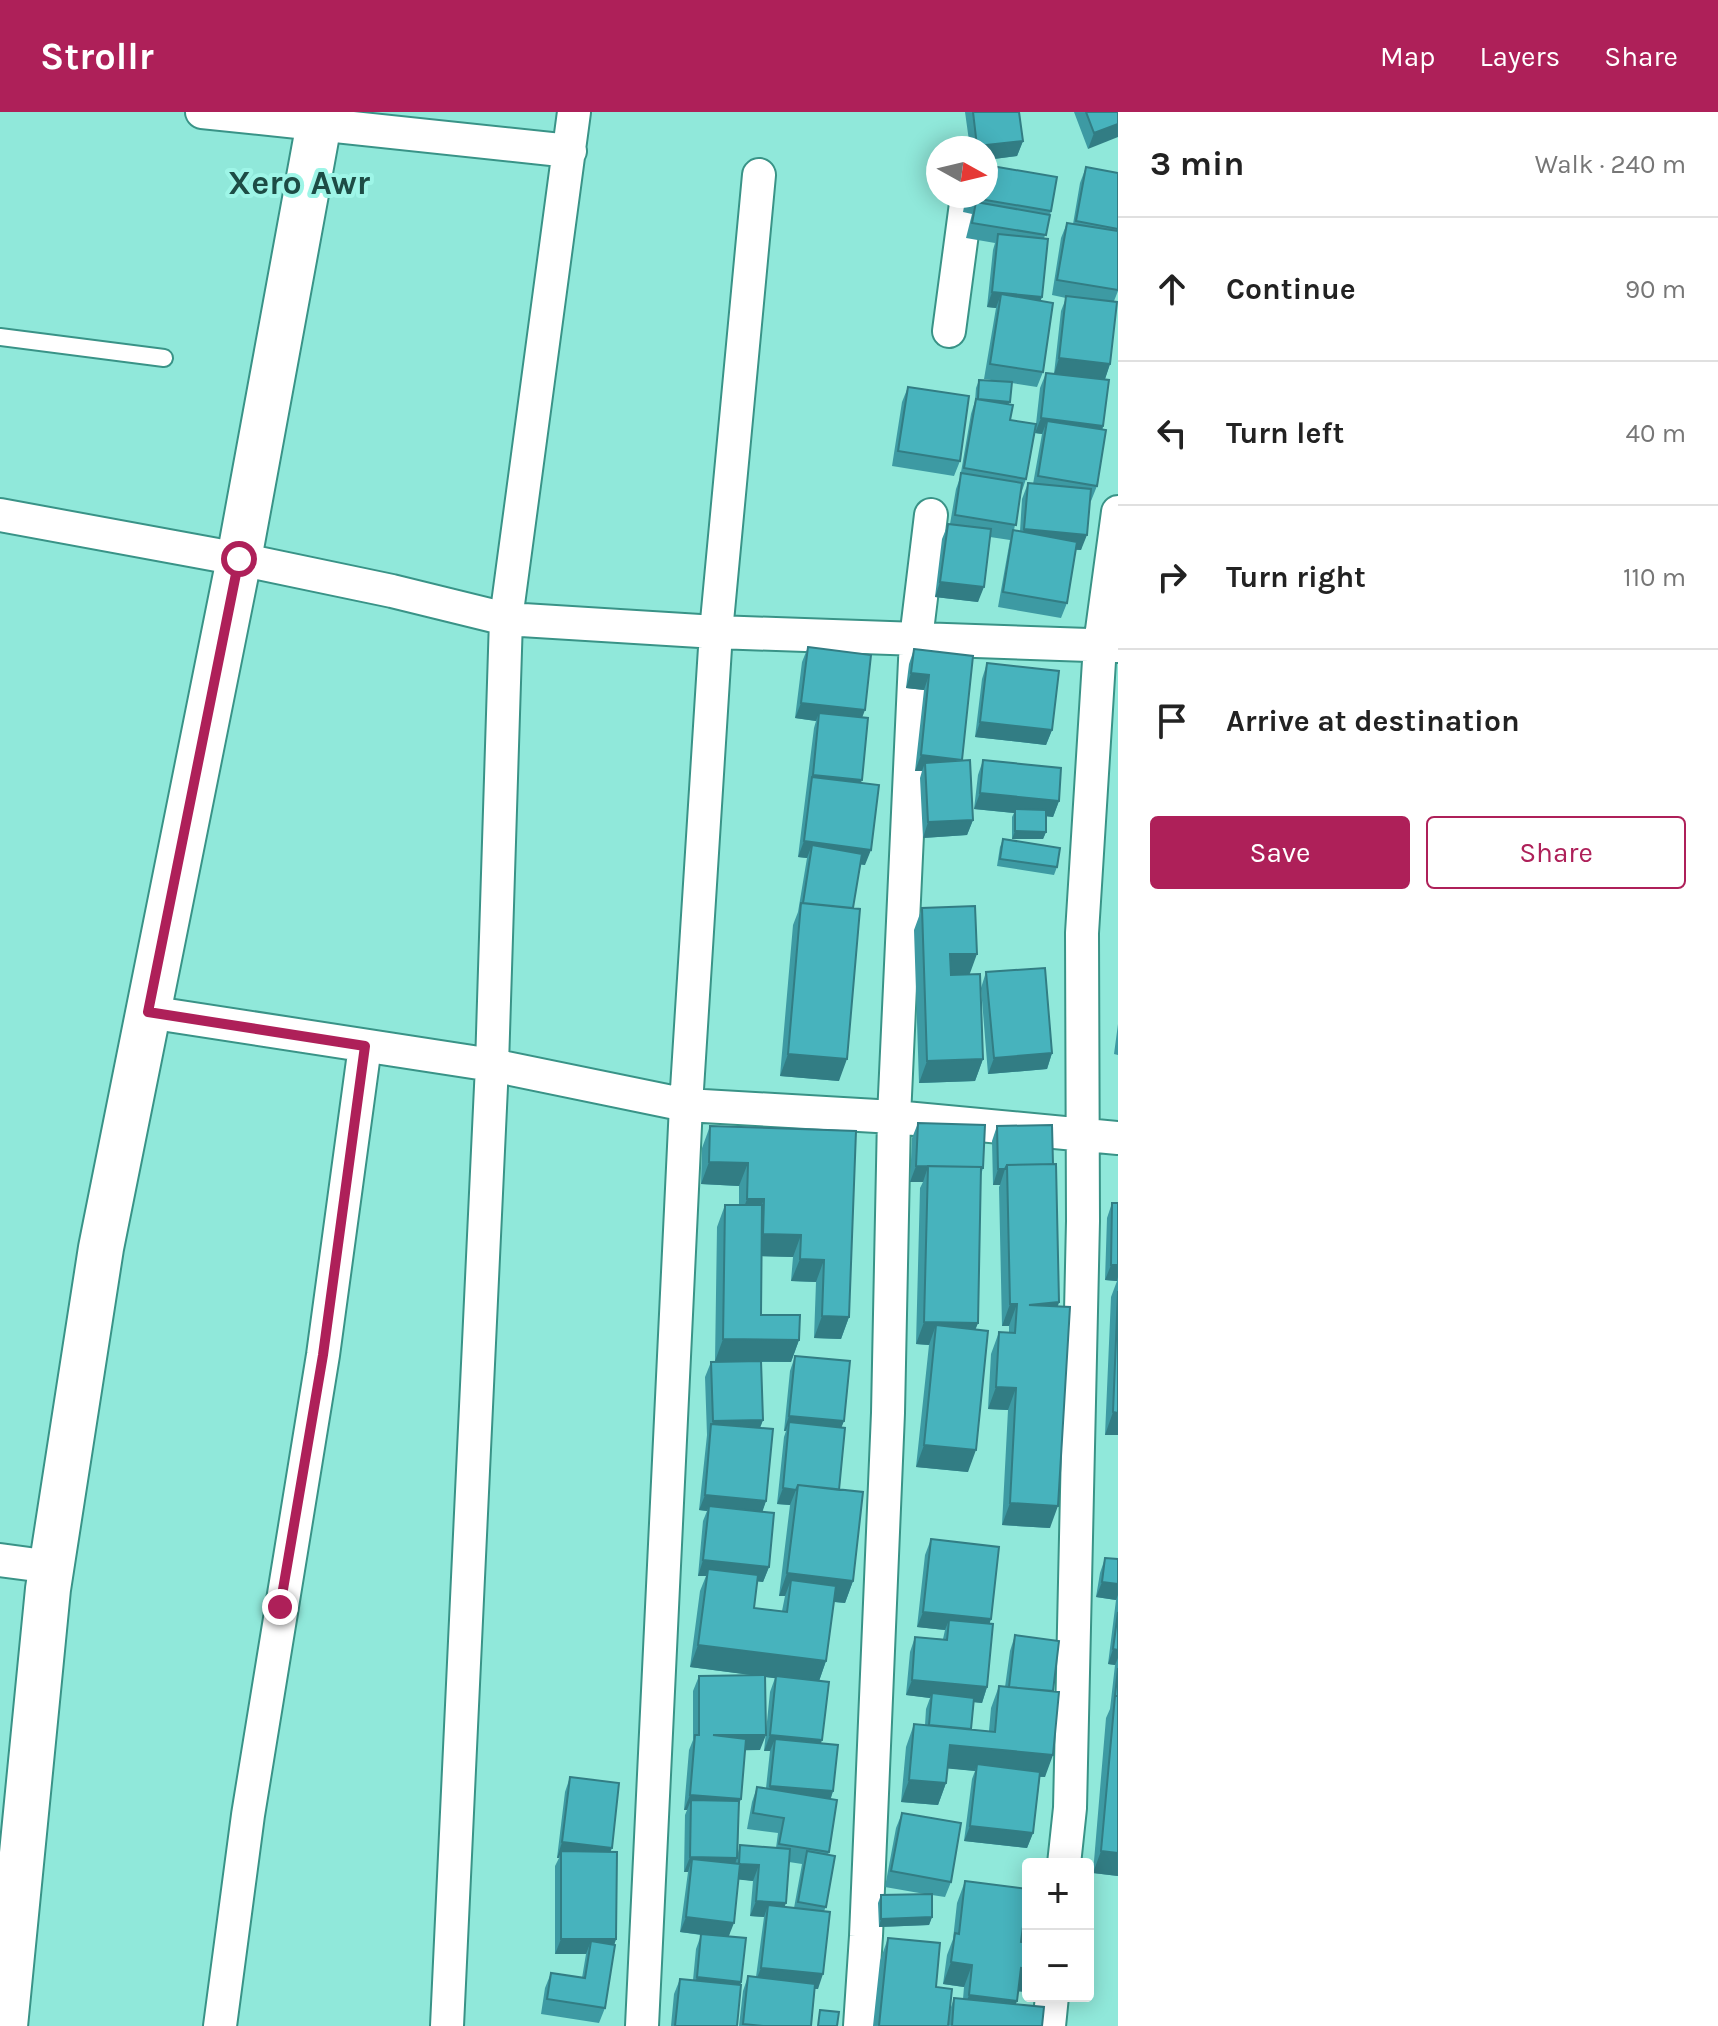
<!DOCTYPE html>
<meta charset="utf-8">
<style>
:root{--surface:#fff;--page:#f6f6f6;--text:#222;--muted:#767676;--line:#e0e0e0;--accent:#ae2059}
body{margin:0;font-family:Karla,sans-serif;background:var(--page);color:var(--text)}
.controls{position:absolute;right:24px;bottom:24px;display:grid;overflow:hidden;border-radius:8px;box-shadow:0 4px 20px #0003}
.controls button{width:72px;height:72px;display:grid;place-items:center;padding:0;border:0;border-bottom:2px solid var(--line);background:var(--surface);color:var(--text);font:40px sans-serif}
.compass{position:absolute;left:926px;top:24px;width:72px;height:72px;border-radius:50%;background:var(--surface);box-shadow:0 4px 20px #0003;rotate:98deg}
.stop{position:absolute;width:24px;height:24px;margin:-18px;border:6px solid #ae2059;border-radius:50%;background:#fff}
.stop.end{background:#ae2059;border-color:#fff;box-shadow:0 2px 8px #0008}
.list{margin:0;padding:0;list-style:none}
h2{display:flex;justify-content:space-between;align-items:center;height:104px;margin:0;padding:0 32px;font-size:34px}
h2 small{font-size:26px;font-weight:400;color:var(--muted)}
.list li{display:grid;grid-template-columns:52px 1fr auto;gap:24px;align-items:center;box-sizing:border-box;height:144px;padding:0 32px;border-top:2px solid var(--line)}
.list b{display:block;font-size:30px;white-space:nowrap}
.list em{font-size:26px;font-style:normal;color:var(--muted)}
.actions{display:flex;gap:16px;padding:24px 32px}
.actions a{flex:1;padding:18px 0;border:2px solid var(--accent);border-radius:8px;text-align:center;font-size:28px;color:var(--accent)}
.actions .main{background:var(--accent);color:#fff}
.icon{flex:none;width:44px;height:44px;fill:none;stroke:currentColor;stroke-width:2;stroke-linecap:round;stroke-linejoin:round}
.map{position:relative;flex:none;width:1118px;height:1914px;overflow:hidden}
header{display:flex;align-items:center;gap:48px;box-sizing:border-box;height:112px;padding:0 40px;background:var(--accent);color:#fff}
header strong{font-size:38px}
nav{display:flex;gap:44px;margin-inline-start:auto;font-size:28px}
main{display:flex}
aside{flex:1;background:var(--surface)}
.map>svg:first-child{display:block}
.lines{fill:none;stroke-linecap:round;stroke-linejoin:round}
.service-casing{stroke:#399387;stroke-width:20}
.minor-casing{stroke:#399387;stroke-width:36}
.secondary-casing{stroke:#399387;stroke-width:48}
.service{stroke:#fff;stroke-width:16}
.minor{stroke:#fff;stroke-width:32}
.secondary{stroke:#fff;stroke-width:44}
.wall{fill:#3d9aa3;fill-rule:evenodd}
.shaded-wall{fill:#327d84}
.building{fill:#47b3bd;stroke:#327d84;stroke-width:2}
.route{stroke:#ae2059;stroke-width:10}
.labels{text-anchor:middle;stroke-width:8;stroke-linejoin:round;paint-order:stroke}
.district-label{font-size:34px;font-weight:bold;fill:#1d4c45;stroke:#9ef5e7}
</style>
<header>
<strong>Strollr</strong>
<nav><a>Map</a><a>Layers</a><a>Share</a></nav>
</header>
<main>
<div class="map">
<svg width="1118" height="1914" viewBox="0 0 1118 1914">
<rect width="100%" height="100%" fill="#90e8da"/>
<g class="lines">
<g class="service-casing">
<path id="service" d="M0,225L164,246"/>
</g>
<g class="minor-casing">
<path id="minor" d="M202,0L570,39
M949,219L967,84
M0,403L239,447L392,479L506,507L716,520L1118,534
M148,900L492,953L686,993L894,1005L1118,1026
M0,1448L52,1455
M1064,1752L1070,1696L1083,1109L1082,821L1100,533L1118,400
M220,1914L248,1703L323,1243L365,934
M447,1914L492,953L506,507L574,0
M642,1914L686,993L716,520L759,63
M860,1914L866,1824L888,1301L894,1005L916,527L931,403
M1049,1914L1052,1884"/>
</g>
<g class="secondary-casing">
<path id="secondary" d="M5,1914L48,1477L101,1136L239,447L321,0"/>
</g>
<use href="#service" class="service"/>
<use href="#minor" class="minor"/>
<use href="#secondary" class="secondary"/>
</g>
<path class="wall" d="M965,0H1019L1023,29L1017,44L986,48V36H970Z
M1074,0H1118L1088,37Z
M1086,55L1118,61V179L1114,189L1110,252L1105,267L1103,314L1097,374L1091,389H1090L1081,438H1076L1067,491L1061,506L998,495L1010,428L990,425L978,490L935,485L942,427L948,412H950L956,377L960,366L971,302L975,289L976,276L979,268L999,269L984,267L996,196L987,195L993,138L995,131L966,126L972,102L963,100L966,84H986L1051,99L1044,127L1042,185L1040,189L1043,260L1037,275L1012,271L1009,292L1010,308L1026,367L1021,382L1014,418L1020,419L1022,387L1028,371L1033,372L1042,322L1035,321L1040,276L1046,261L1054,262L1061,199L1066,186L1052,183L1061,126L1067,111L1073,112L1080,71Z
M908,275L960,349L954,364L892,354L902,290Z
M808,535L862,605L861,671L865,753L860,752L853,796L839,969L780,964L793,813L798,800L807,746L798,745L814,616L816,609L795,606L802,550Z
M914,537L973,544L962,649L973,708L967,723L923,726L920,666L922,659H915L924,578L906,576L909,552Z
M987,551L1052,618L1046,633L975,625L982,567Z
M983,648L1059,689L1053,705L1046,704V720L1043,727H1012V705L1014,701L974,697L978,663Z
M1003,727L1057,755L1054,763L997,754L1000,735Z
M922,796L969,862L983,947L975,969L919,971L914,818Z
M986,860L1052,941L1047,957L988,962L981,876Z
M1118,912V943L1114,942Z
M918,1011L983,1056L981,1063L978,1211L975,1217L968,1360L916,1355L929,1233L916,1232L920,1076L923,1070H910L912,1026Z
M710,1014L856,1019L849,1205L841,1227L814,1226L816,1170L791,1169L793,1145L762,1144L761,1203L799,1228L791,1250H761L763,1308L760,1316L766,1389L762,1399L769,1455L763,1470L757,1469L754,1496L782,1499L785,1484H779L790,1393L777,1392L784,1325L786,1319H784L790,1259L795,1244L844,1309L841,1315L839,1378L853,1469L845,1491L834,1490L826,1549L819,1569L821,1632L833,1679L831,1686L826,1795L824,1799L818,1877H815L811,1914H739L743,1879L748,1864L756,1865L764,1805L750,1804L753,1769L739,1767L729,1824L741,1870L737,1914H671L674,1882L680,1867L693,1868L696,1837L701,1823L680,1820L688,1760H684L685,1703L687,1698H684L689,1638L693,1628V1579L699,1564L752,1563L690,1555L700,1479L706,1464H698L703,1409L707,1399L699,1398L707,1323L705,1265L711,1250L736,1249H715L717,1115L725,1093H739V1074L701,1072L702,1036ZM765,1565L775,1566L770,1580L764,1639H770L766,1676L757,1675L752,1690L747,1717L778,1721L776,1736L740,1733L738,1741L739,1693L745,1638H760ZM789,1750L802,1752L794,1796L784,1795Z
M997,1014L1059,1190L1058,1194L1050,1416L1002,1413L1008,1298L988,1297L991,1242L999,1220H1009V1214H1002L999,1075L1000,1073H993L992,1029Z
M1112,1091H1118V1323H1105L1111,1185L1117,1169L1105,1168L1107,1106Z
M931,1427L991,1507L989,1512L987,1575L982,1591L974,1590L971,1618L989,1619L991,1596L999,1574L1005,1575L1010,1539L1015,1523L1053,1579L1045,1665H1040L1033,1721L1027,1736L964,1729L972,1667L975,1659L948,1656L946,1671L938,1693L901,1690L906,1635L914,1612L925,1613L926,1597L930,1586L906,1583L910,1540L915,1525L943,1527L945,1518L917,1515L925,1443Z
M1105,1446L1118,1447V1764L1093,1761L1106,1606L1110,1597L1115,1553L1108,1552L1116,1488L1096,1485L1100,1461Z
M570,1665L611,1740L616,1827L614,1833L605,1896L599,1911L541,1902L545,1876L551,1861L582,1866L586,1842H555V1754L559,1746H557L565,1680Z
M902,1701L951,1770L945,1785L932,1783V1805L929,1813L879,1815L878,1791L881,1783L925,1782L885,1775L896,1716Z
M965,1769L1021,1830L1028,1831V1880L1018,1879L1016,1892L1042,1914H873L880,1849L888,1826L936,1875L950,1898L954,1886L963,1887L964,1875L943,1872L947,1843L953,1827L957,1791Z"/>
<path class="shaded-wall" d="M1118,12V25L1088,37L1094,21Z
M1023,29L1017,44L986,48V36H977V34Z
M992,180L1042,185L1036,200L1001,182L996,196L987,195Z
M1059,246L1110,252L1105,267L1054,262Z
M1041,306L1103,314L1098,329L1047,309L1042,322L1035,321Z
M1024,417L1087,423L1081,438L1018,432Z
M940,470L984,475L978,490L935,485Z
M911,561L929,563L924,578L906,576Z
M801,591L865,598L859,614L819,601L816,609L795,606Z
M980,610L1052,618L1046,633L975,625Z
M921,643L962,648L957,663L925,651L922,659H915Z
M813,663L862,668L856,683L812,665Z
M980,681L1059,689L1053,705L1015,701V697L1014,701L974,697Z
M973,708L967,723L923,726L928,710Z
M1015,719L1046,720L1043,727H1012Z
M804,729L871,738L865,753L810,746L812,733L807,746L798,745Z
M950,842H977L969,864H942Z
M1052,941L1047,957L988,962L994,946Z
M788,942L847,947L839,969L780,964Z
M983,947L975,969L919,971L927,949Z
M709,1050L748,1051L739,1074L701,1072Z
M916,1054L928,1055L923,1070H910Z
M998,1057H1005L1000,1073H993Z
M747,1087H764L756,1110L739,1109Z
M763,1122L801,1123L793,1145L755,1144Z
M800,1147L824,1148L816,1170L791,1169Z
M1111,1153H1118V1165L1117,1169L1105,1168Z
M1059,1190L1051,1212L1029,1193Z
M1010,1192H1017L1009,1214H1002Z
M822,1204L849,1205L841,1227L814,1226Z
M924,1210L978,1211L969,1234L936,1213L929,1233L916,1232Z
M723,1227L799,1228L791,1250L715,1249Z
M996,1275L1016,1276L1008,1298L988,1297Z
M1113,1300L1118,1301V1323H1105Z
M789,1304L844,1309L838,1324L789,1310L786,1319H784Z
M763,1308L757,1323L711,1314L713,1309Z
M924,1333L976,1338L968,1360L916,1355Z
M783,1376L796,1378L790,1393L777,1392Z
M705,1383L766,1389L761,1404L709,1394L707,1399L699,1398Z
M1010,1391L1058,1394L1050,1416L1002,1413Z
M703,1448L769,1455L763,1470L707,1464L708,1457L706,1464H698Z
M787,1461L853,1469L845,1491L789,1485L791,1468L785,1484H779Z
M1102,1470L1118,1472V1483L1116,1488L1096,1485Z
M923,1500L991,1507L986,1522L949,1508L945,1518L917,1515Z
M698,1533L826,1549L818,1572L690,1555Z
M1113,1537L1118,1538V1546L1115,1553L1108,1552Z
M912,1568L987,1575L982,1591L932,1586V1581L930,1586L906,1583Z
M713,1623H766L760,1638L708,1639Z
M770,1623L822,1628L817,1644L775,1627L770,1639H764Z
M950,1633L1053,1643L1045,1665L976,1659L977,1652L975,1659L942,1656Z
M909,1668L946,1671L938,1693L901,1690Z
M770,1674L833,1679L828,1694L765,1689Z
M690,1683L741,1687L735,1702L691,1688L687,1698H684Z
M970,1714L1033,1721L1027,1736L964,1729Z
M562,1730L612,1736L606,1751L561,1739L559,1746H557Z
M1101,1739L1118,1741V1764L1093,1761Z
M690,1745L737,1746L732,1761L692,1747L688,1760H684Z
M739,1752L759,1753L753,1769L733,1767Z
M756,1789L786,1791L780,1807L768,1793L764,1805L750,1804Z
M686,1805L734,1811L728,1826L680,1820Z
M932,1805L929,1813L879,1815L881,1807Z
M561,1827H616L611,1843L591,1829L586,1842H555Z
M951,1850L972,1853L964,1875L943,1872Z
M761,1856L823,1862L818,1877L755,1871Z
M1021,1856L1028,1857V1880L1013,1879Z
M697,1865L741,1870L736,1885L691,1881Z
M969,1883L1017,1889L1008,1912L961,1905Z"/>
<path class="building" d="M973,0H1019L1023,29L977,34Z
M1086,0H1118V12L1094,21Z
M986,53L1057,65L1051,99L968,85L969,84H986Z
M1086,55L1118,61V117L1076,109Z
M976,90L1050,103L1046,123L972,111Z
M1067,111L1118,119V178L1057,168Z
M998,122L1048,127L1042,185L992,180Z
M1001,182L1053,191L1043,260L990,252Z
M1066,184L1117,190L1110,252L1059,246Z
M1046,261L1109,268L1103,314L1041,306Z
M979,268L1012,270L1010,290L978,287Z
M908,275L969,284L960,349L898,339Z
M976,287L1013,293L1010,308L1036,312L1026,367L964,356Z
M1047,309L1106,318L1097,374L1038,364Z
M961,361L1022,371L1016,413L955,403Z
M1028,371L1091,377L1087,423L1024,417Z
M948,412L991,417L984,475L940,470Z
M1013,418L1077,430L1067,491L1003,480Z
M808,535L871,543L865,598L801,591Z
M914,537L973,544L962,648L921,643L929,563L911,561Z
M987,551L1059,559L1052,618L980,610Z
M819,601L868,606L862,668L813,663Z
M970,648L973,708L928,710L925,651Z
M983,648L1061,656L1059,689L980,681Z
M812,665L879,673L871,738L804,729Z
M1015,697L1046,698V720L1015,719Z
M1003,727L1060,736L1057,755L1000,747Z
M812,733L862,742L853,796L803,791Z
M801,791L860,797L847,947L788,942Z
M975,794L977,842H950L951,863L980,862L983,947L927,949L922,796Z
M1045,856L1052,941L994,946L986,860Z
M918,1011L985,1013L983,1056H981V1055L916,1054Z
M1052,1013L1053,1052L1007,1053L1005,1057H998L997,1014Z
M710,1014L856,1019L849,1205L822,1204L824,1148L800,1147L801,1123L763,1122L764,1087H747L748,1051L709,1050Z
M1056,1052L1059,1190L1029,1193L1070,1195L1058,1394L1010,1391L1016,1276L996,1275L999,1220L1015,1221L1017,1192H1010L1007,1053Z
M928,1054L981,1055L978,1211L924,1210Z
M1112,1091H1118V1153H1111Z
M725,1093H762L761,1203H800L799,1228L723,1227Z
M1118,1179V1301L1113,1300Z
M936,1213L988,1219L976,1338L924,1333Z
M795,1244L850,1249L844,1309L789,1304Z
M761,1249L763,1308L713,1309L711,1250Z
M789,1310L845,1316L839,1378L798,1373L796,1378L783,1376Z
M711,1312L773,1317L766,1389L705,1383Z
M798,1373L863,1380L853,1469L787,1461Z
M709,1394L774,1401L769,1455L703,1448Z
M931,1427L999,1435L991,1507L923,1500Z
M1105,1446L1118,1447V1472L1102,1470Z
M708,1457L758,1463L754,1496L787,1500L791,1468L836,1474L826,1549L698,1533Z
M1118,1500V1538L1113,1537Z
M949,1508L993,1512L987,1575L912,1568L915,1525L947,1528Z
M1015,1523L1059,1529L1053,1579L1009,1575Z
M1118,1556V1584H1115Z
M765,1563L766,1623H713L746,1627L741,1687L690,1683L695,1623H699V1564Z
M776,1564L829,1570L822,1628L770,1623Z
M999,1574L1059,1580L1053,1643L950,1633L946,1671L909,1668L914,1612L995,1620Z
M932,1581L974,1586L971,1617L929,1613Z
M1115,1584H1118V1741L1101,1739Z
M775,1627L838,1633L833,1679L770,1674Z
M977,1652L1040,1660L1033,1721L970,1714Z
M570,1665L619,1671L612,1736L562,1730Z
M757,1675L837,1688L829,1740L779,1732L784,1706L753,1701Z
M691,1688L739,1689L737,1746L690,1745Z
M902,1701L961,1711L951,1770L891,1759Z
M740,1733L790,1737L786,1791L756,1789L759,1753L739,1752Z
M561,1739L617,1740L616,1827H561Z
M807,1739L835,1744L826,1795L798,1790Z
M692,1747L740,1752L734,1811L686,1805Z
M965,1769L1028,1777L1021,1830L1028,1831V1857L1021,1856L1017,1889L969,1883L972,1853L951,1850L955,1821L959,1822Z
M932,1782V1805L881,1807V1783Z
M768,1793L830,1800L823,1862L761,1856Z
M701,1822L746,1826L741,1870L697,1865Z
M888,1826L940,1831L936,1875L952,1877L948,1914H879Z
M591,1829L615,1833L605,1896L547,1887L551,1861L585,1866Z
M748,1864L815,1872L811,1914H763L743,1912Z
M680,1867L741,1873L737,1914H675Z
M954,1886L1044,1895L1042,1914H952Z
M820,1898L839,1900L837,1914H818Z"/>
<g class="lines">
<path class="route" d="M239,447L148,900L365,934L323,1243L280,1495"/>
</g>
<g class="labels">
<g class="district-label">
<text x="299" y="82">Xero Awr</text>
</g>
</g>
</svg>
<div class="controls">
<button>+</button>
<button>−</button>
</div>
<svg class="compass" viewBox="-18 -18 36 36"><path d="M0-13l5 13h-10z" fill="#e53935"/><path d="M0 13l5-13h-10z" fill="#767676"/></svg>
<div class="stop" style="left:239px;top:447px"></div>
<div class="stop end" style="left:280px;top:1495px"></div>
</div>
<aside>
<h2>3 min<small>Walk · 240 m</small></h2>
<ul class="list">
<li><svg class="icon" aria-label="ahead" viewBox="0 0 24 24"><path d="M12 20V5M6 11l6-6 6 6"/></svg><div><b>Continue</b></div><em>90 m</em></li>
<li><svg class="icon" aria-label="left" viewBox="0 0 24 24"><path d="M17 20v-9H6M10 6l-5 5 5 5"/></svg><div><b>Turn left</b></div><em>40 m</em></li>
<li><svg class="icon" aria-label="right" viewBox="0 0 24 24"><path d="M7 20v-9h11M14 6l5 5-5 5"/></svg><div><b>Turn right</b></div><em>110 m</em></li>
<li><svg class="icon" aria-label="arrive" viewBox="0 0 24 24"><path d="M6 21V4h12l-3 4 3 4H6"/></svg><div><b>Arrive at destination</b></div></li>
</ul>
<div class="actions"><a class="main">Save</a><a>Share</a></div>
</aside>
</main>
